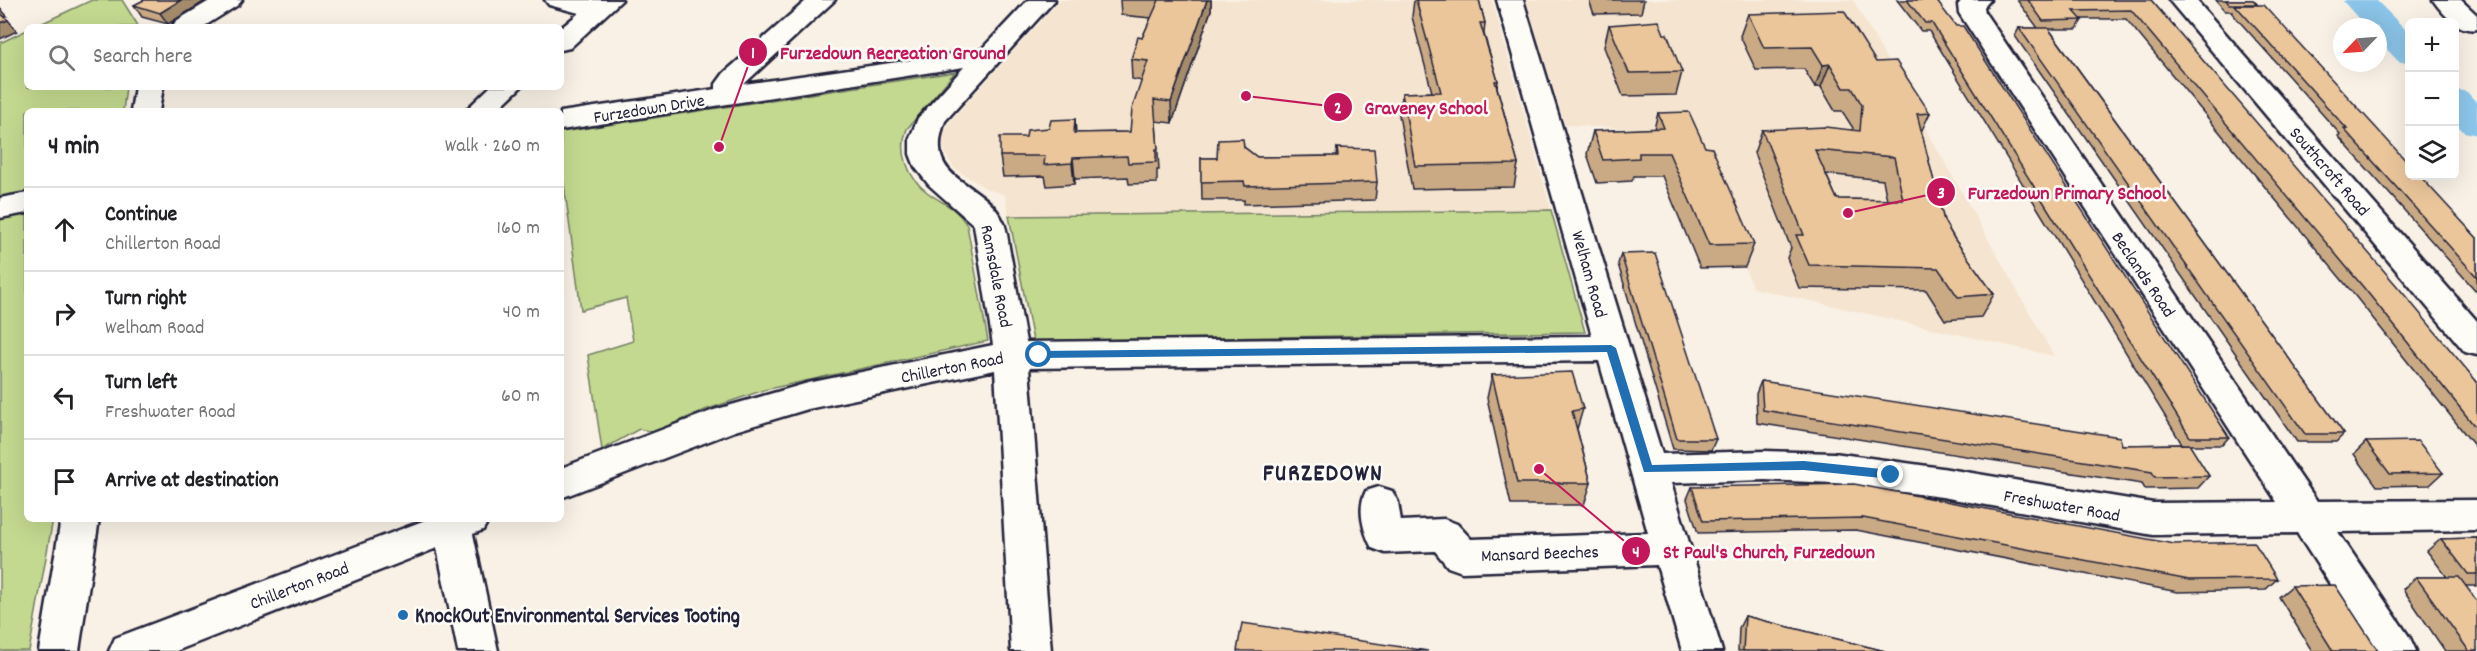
<!DOCTYPE html>
<meta charset="utf-8">
<style>
:root{--surface:#fff;--page:#f6f6f6;--text:#202124;--muted:#757577;--line:#e0e0e0}
body{margin:0;font-family:Dekko,sans-serif;background:var(--page);color:var(--text)}
.controls{position:absolute;right:18px;top:18px;display:grid;overflow:hidden;border-radius:9px;box-shadow:0 6px 24px #0002}
.controls button{width:54px;height:54px;display:grid;place-items:center;padding:0;border:0;border-bottom:2px solid var(--line);background:var(--surface);color:var(--text);font:30px sans-serif}
.compass{position:absolute;left:2333px;top:18px;width:54px;height:54px;border-radius:50%;background:var(--surface);box-shadow:0 6px 24px #0002;rotate:245deg}
.stop{position:absolute;width:18px;height:18px;margin:-14px;border:4px solid #1f6fb2;border-radius:50%;background:#fff}
.stop.end{background:#1f6fb2;border-color:#fff;box-shadow:0 2px 6px #0008}
.list{margin:0;padding:0;list-style:none}
h2{display:flex;justify-content:space-between;align-items:center;height:78px;margin:0;padding:0 24px;font-size:26px}
h2 small{font-size:20px;font-weight:400;color:var(--muted)}
.list li{display:grid;grid-template-columns:39px 1fr auto;gap:18px;align-items:center;box-sizing:border-box;height:84px;padding:0 24px;border-top:2px solid var(--line)}
.list b{display:block;font-size:22px;white-space:nowrap}
.list p{margin:0;font-size:20px;white-space:nowrap;color:var(--muted)}
.list em{font-size:20px;font-style:normal;color:var(--muted)}
.icon{flex:none;width:33px;height:33px;fill:none;stroke:currentColor;stroke-width:2;stroke-linecap:round;stroke-linejoin:round}
.map{position:relative;flex:none;width:2477px;height:651px;overflow:hidden}
.search{position:absolute;background:var(--surface);box-shadow:0 6px 24px #0002;left:24px;top:24px;width:540px;height:66px;display:flex;align-items:center;gap:15px;box-sizing:border-box;padding:0 21px;border-radius:9px;color:var(--muted);font-size:22px}
.panel{position:absolute;background:var(--surface);box-shadow:0 6px 24px #0002;left:24px;top:108px;width:540px;height:414px;border-radius:9px}
.map>svg:first-child{display:block}
.built{fill:#f5e4cf}
.green{fill:#c3d98f;stroke:#727e65;stroke-width:1.5}
.lines{fill:none;stroke-linecap:round;stroke-linejoin:round}
.river{fill:#8dc7ec;fill-rule:evenodd}
.minor-casing{stroke:#22223b;stroke-width:5}
.minor{fill:#fdfcf7;fill-rule:evenodd}
.wall{fill:#caaa85;stroke:#22223b;stroke-width:1.5;fill-rule:evenodd}
.shaded-wall{fill:#a48b6c;stroke:#22223b;stroke-width:1.5}
.building{fill:#ebc69b;stroke:#22223b;stroke-width:1.5;fill-rule:evenodd}
.route{fill:#1f6fb2}
.poi-dot{fill:#1f6fb2;stroke:#fdfcf7;stroke-width:2}
.labels{text-anchor:middle;stroke-width:5;stroke-linejoin:round;paint-order:stroke}
.street-label{font-size:18px;fill:#22223b;stroke:#fdfcf7}
.near-poi-label{font-size:21px;font-weight:bold;fill:#22223b;stroke:#fdfcf7;text-anchor:start}
.district-label{font-size:24px;font-weight:bold;letter-spacing:1.5px;fill:#22223b;stroke:#fdfcf7}
.leader{fill:none;stroke:#c2185b;stroke-width:2}
.callout-dot{fill:#c2185b;stroke:#fdfcf7;stroke-width:2}
.mark-label{font-size:18px;text-anchor:middle;font-weight:bold;fill:#fff}
.callout-label{font-size:20px;text-anchor:middle;font-weight:bold;fill:#c2185b;stroke:#fdfcf7;stroke-width:5;stroke-linejoin:round;paint-order:stroke}
</style>
<div class="map">
<svg width="2477" height="651" viewBox="0 0 2477 651">
<rect width="100%" height="100%" fill="#f9f1e5"/>
<filter id="ink" filterUnits="userSpaceOnUse"><feTurbulence type="fractalNoise" baseFrequency=".0167" numOctaves="2"/><feDisplacementMap in="SourceGraphic" scale="12" xChannelSelector="R" yChannelSelector="G"/><feConvolveMatrix kernelMatrix="1 2 1 2 8 2 1 2 1" color-interpolation-filters="sRGB"/></filter>
<g filter="url(#ink)">
<path class="built" d="M1060,0H1492L1551,210L1009,216L1005,195L987,189L954,168L945,154L943,135L951,120Z
M1526,0H1853L2054,356L1753,288L1689,132L1565,125Z"/>
<path class="green" d="M92,0H122L139,27H34Z
M27,30V87H126L123,111H27V519H53L29,651H0V43Z
M955,72L907,129C898,151 908,178 927,192C943,204 955,206 967,225L988,341L764,390L705,410L654,432L639,429L602,450L588,355L633,341L626,298L581,310L561,162V132Z
M1551,210L1585,332L1033,341L1009,216Z"/>
<g class="lines">
<path class="river" d="M2342,0H2376L2410,34V64L2398,61L2378,40V27H2366Z
M2454,89L2467,92L2477,103V135L2464,132L2454,122Z"/>
<g class="minor-casing">
<path id="minor" d="M211,0H242L238,5L203,27H172L176,21Z
M545,0H622L570,48L561,50V28L579,13L549,5Z
M807,0H835L744,84L981,50L1028,0H1055L945,121C922,184 982,177 1003,221C1008,231 1008,246 1011,257C1016,285 1021,314 1026,342L1592,336L1497,0H1523L1662,454L1765,451L1834,453L1942,468L2153,503L2277,502L1959,13L1958,5L1962,0H1990L1984,7L1985,13L2317,501L2477,500V530L2338,532L2410,638L2416,651H2373L2297,533L2153,535L1942,497L1834,483L1765,480L1671,483L1722,651H1682L1657,565L1462,572L1448,567L1435,551L1385,553L1372,548C1363,531 1357,508 1366,491L1379,487L1392,491L1398,502L1401,521L1444,519L1457,524L1471,539L1648,533L1599,361L1029,368L1051,651H1011L995,370L808,409L735,431L561,498V468L714,410L808,383L993,345L974,225L929,185L915,167L910,154V138L918,118L964,67L561,130V112L716,89V84L724,73Z
M2169,0H2196L2477,321V355L2465,352Z
M2433,0H2461L2477,15V29C2459,33 2443,14 2433,0Z
M135,87H163L159,111H131Z
M490,87H521L496,111H465Z
M27,193V213L0,218V198Z
M61,519H99L79,651H39Z
M428,519H489L483,530L473,534L498,651H458L437,548L176,651H109L115,638Z"/>
</g>
<use href="#minor" class="minor"/>
</g>
<path class="wall" d="M144,0H207L168,24L142,17L134,5Z
M1120,0H1211V10L1172,123L1156,121L1159,170H1157V183L1129,184L1128,177L1075,179L1074,184L1047,186L1045,176L1003,177L1000,156L1026,137L1075,119L1076,133L1130,132L1142,81L1132,79L1131,59L1142,38L1151,18L1121,15Z
M1414,0H1479L1485,23L1484,34L1498,81L1497,87L1518,164L1514,187L1412,189L1399,115L1402,93L1432,92L1412,17Z
M1589,0H1644L1641,13L1594,14Z
M1897,0H1936L2229,437L2222,445H2189L2209,476L2198,488L2145,489L2142,484L1757,423L1756,394L1761,381L2122,445L2182,444L1929,31H1921Z
M2017,0H2151L2477,382V449L2356,297L2126,19H2081L2082,20L2077,29H2049L2344,434L2336,442H2297L2015,36L2019,28H2038Z
M2216,0H2253L2477,238V292L2338,136L2340,134L2231,12L2232,11H2225Z
M1748,14L1876,62L1930,113L1921,132L1944,221L1955,240L1994,294L1981,317L1945,320L1926,290L1799,288L1787,258L1791,248L1754,153L1762,130H1852L1853,128L1842,111H1835L1821,87H1815L1804,69L1756,70L1740,36ZM1826,174L1883,180L1887,200L1837,199Z
M1609,25L1682,72L1676,95L1623,96L1604,47Z
M1658,113L1705,147L1754,244L1745,267L1700,268L1662,176H1634L1632,181L1597,183L1587,154L1593,131L1654,129Z
M1244,147L1257,157L1336,156L1337,148L1377,182L1375,200L1244,204V200H1202L1201,158H1217Z
M1621,254L1716,439L1711,450L1673,449L1618,264Z
M1492,375L1583,409L1577,429L1591,483L1584,505H1511L1487,398Z
M2366,442L2443,473L2430,485L2377,486L2354,454Z
M1692,487L2277,579L2265,590L2178,592L1856,530L1698,533L1687,499Z
M2477,538V586H2466L2477,651H2445L2403,589L2416,577H2447L2427,551L2441,539Z
M2292,586L2378,651H2312L2279,597Z
M1745,616L1885,651H1738L1739,628Z"/>
<path class="shaded-wall" d="M181,0H207L168,24L160,13Z
M1207,0H1211V10L1172,123L1171,102Z
M0,8L7,16L2,18L0,15Z
M8,20L17,31L0,39V23Z
M1830,64L1821,87H1815L1823,65Z
M1073,158L1075,179L1074,184L1072,163Z"/>
<path class="building" d="M144,0H181L160,13L134,5Z
M1159,0H1207L1171,102L1154,100L1158,149H1156V162L1128,163L1127,156L1073,158L1072,163L1044,165L1045,156H1000V137H1026L1027,130L1049,128L1051,120L1075,119L1074,133L1130,132L1132,109L1148,61L1131,59L1138,37L1142,38Z
M1416,0H1479L1485,23H1480L1498,81H1495L1518,164L1415,166L1402,93L1441,92Z
M1907,0H1936L1956,26H1963L2229,437H2190L1932,23H1925Z
M2028,0H2151L2403,293L2477,382V429L2364,288L2131,10L2074,11L2082,20L2043,21Z
M2226,0H2253L2257,4H2229Z
M2235,5H2264L2409,164V176H2420L2477,238V277L2344,129H2347Z
M1844,11L1876,62L1896,61L1930,113L1917,114L1944,221L1955,240L1994,294L1958,297L1938,268L1809,265L1796,235H1804L1762,130L1825,127L1860,131L1862,105L1852,88H1844L1830,64L1823,65L1812,47L1764,48L1748,14ZM1815,150L1894,157L1903,200L1837,199Z
M0,13L8,20L0,23Z
M1659,21L1664,34H1667L1682,72L1629,73L1609,25Z
M2019,28H2048L2344,434H2305Z
M1689,112L1705,147L1712,148L1754,244L1709,245L1669,153H1639V158L1603,160L1593,131L1664,128L1658,113Z
M1243,139L1244,147L1257,157L1338,156L1337,148L1374,149L1377,182L1245,186L1244,181L1201,182V158H1217L1218,140Z
M1655,253L1716,439H1677L1621,254Z
M1572,372L1583,409L1572,411L1591,483H1517L1492,375Z
M1761,381L2120,437L2122,445L2189,444L2209,476L2155,477L2152,472L1763,410Z
M2418,441L2443,473L2390,474L2366,442Z
M1854,484L2174,544L2254,542L2277,579L2189,580L1863,518L1703,521L1692,487Z
M2477,538V574H2468L2441,539Z
M2416,577H2459L2477,601V651H2469Z
M2335,585L2378,651H2333L2292,586Z
M1745,616L1885,651H1743Z
M1242,623L1428,651H1237Z"/>
</g>
<path class="route" d="M1611,345L1616,348L1652,465L1804,461L1891,470L1897,475L1891,479L1804,470L1644,472L1607,352L1039,358L1034,355L1039,351Z"/>
<circle class="poi-dot" cx="403" cy="615" r="6"/>
<g class="labels">
<g class="street-label">
<text transform="translate(649 108) rotate(-9)" y="6">Furzedown Drive</text>
<text transform="translate(2330 171) rotate(49)" y="6">Southcroft Road</text>
<text transform="translate(1590 274) rotate(74)" y="6">Welham Road</text>
<text transform="translate(2144 274) rotate(56)" y="6">Beclands Road</text>
<text transform="translate(997 276) rotate(79)" y="6">Ramsdale Road</text>
<text transform="translate(952 367) rotate(-11)" y="6">Chillerton Road</text>
<text transform="translate(2062 505) rotate(10)" y="6">Freshwater Road</text>
<text transform="translate(1540 553) rotate(-2)" y="6">Mansard Beeches</text>
<text transform="translate(299 585) rotate(-21)" y="6">Chillerton Road</text>
</g>
<g class="near-poi-label">
<text x="415" y="622">KnockOut Environmental Services Tooting</text>
</g>
<g class="district-label">
<text x="1323" y="480">FURZEDOWN</text>
</g>
</g>
<path class="leader" d="M719 147L753 52M1246 96L1338 107M1848 213L1941 192M1539 469L1636 551"/>
<g class="callout-dot">
<circle cx="719" cy="147" r="6"/>
<circle cx="1246" cy="96" r="6"/>
<circle cx="1848" cy="213" r="6"/>
<circle cx="1539" cy="469" r="6"/>
<circle cx="753" cy="52" r="15"/>
<circle cx="1338" cy="107" r="15"/>
<circle cx="1941" cy="192" r="15"/>
<circle cx="1636" cy="551" r="15"/>
</g>
<g class="mark-label">
<text x="753" y="58">1</text>
<text x="1338" y="113">2</text>
<text x="1941" y="198">3</text>
<text x="1636" y="557">4</text>
</g>
<g class="callout-label">
<text x="893" y="59">Furzedown Recreation Ground</text>
<text x="1426" y="114">Graveney School</text>
<text x="2067" y="199">Furzedown Primary School</text>
<text x="1769" y="558">St Paul's Church, Furzedown</text>
</g>
</svg>
<div class="controls">
<button>+</button>
<button>−</button>
<button><svg class="icon" aria-label="layers" viewBox="0 0 24 24"><path d="M12 4l9 5-9 5-9-5zM3 14l9 5 9-5"/></svg></button>
</div>
<svg class="compass" viewBox="-18 -18 36 36"><path d="M0-13l5 13h-10z" fill="#e53935"/><path d="M0 13l5-13h-10z" fill="#757577"/></svg>
<div class="stop" style="left:1039px;top:355px"></div>
<div class="stop end" style="left:1891px;top:475px"></div>
<div class="search"><svg class="icon" aria-label="search" viewBox="0 0 24 24"><circle cx="10" cy="10" r="6"/><path d="M15 15l6 6"/></svg>Search here</div>
<section class="panel">
<h2>4 min<small>Walk · 260 m</small></h2>
<ul class="list">
<li><svg class="icon" aria-label="ahead" viewBox="0 0 24 24"><path d="M12 20V5M6 11l6-6 6 6"/></svg><div><b>Continue</b><p>Chillerton Road</p></div><em>160 m</em></li>
<li><svg class="icon" aria-label="right" viewBox="0 0 24 24"><path d="M7 20v-9h11M14 6l5 5-5 5"/></svg><div><b>Turn right</b><p>Welham Road</p></div><em>40 m</em></li>
<li><svg class="icon" aria-label="left" viewBox="0 0 24 24"><path d="M17 20v-9H6M10 6l-5 5 5 5"/></svg><div><b>Turn left</b><p>Freshwater Road</p></div><em>60 m</em></li>
<li><svg class="icon" aria-label="arrive" viewBox="0 0 24 24"><path d="M6 21V4h12l-3 4 3 4H6"/></svg><div><b>Arrive at destination</b></div></li>
</ul>
</section>
</div>
